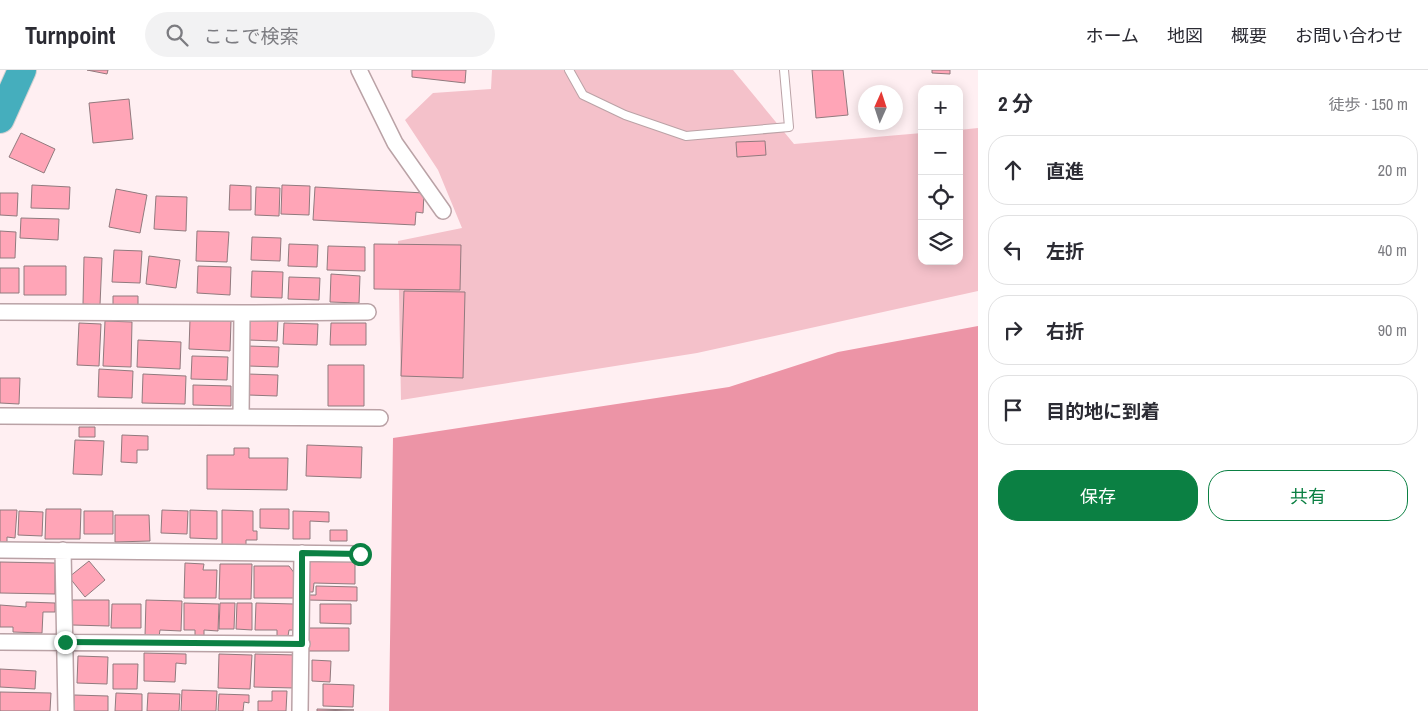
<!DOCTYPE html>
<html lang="ja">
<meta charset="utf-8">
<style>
:root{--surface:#fff;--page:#f2f2f3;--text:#2b2b33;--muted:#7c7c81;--line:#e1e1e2;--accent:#0b8043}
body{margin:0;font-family:"Archivo Narrow","Noto Sans JP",sans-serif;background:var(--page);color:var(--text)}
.controls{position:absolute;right:15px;top:15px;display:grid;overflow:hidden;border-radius:10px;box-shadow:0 2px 12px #0003}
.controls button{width:45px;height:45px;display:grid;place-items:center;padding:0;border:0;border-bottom:1px solid var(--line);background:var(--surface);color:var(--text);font:25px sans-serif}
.compass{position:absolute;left:858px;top:15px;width:45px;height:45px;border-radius:50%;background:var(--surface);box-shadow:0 2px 12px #0003;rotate:3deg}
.stop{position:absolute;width:15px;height:15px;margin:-11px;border:4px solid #0b8043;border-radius:50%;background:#fff}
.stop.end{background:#0b8043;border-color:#fff;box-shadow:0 1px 5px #0008}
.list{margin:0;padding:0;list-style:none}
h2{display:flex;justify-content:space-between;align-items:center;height:65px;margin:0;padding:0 20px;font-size:21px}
h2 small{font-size:16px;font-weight:400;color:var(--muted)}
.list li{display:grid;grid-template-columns:32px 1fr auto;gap:15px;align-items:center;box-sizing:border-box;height:70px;margin:0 10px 10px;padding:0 10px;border:1px solid var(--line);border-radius:20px}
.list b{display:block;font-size:19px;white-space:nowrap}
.list em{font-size:16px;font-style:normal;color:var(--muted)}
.actions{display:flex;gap:10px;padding:15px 20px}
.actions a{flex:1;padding:11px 0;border:1px solid var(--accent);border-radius:20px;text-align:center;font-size:18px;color:var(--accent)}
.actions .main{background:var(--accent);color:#fff}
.icon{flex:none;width:28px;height:28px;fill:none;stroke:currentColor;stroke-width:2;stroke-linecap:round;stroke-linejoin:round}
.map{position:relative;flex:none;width:978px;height:641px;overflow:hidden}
header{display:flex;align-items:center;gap:30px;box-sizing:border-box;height:70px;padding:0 25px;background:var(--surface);border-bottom:1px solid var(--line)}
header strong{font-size:24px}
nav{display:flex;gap:28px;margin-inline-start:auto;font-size:18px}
.search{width:350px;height:45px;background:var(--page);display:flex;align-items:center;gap:12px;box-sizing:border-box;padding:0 18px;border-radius:28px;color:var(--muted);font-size:19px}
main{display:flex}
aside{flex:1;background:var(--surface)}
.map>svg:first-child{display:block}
.green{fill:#f4c1ca}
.forest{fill:#ec94a6}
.building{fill:#ffa5b7;stroke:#917a7e}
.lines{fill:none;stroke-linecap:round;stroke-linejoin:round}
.lane-casing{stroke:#baa2a6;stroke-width:10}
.street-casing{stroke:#baa2a6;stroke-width:18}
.highway-casing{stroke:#d3d1d1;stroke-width:30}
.lane{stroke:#fff;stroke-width:8}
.street{stroke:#fff;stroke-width:15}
.highway{stroke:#45aebd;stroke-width:28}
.route{stroke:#0b8043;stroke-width:6}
</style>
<header>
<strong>Turnpoint</strong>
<div class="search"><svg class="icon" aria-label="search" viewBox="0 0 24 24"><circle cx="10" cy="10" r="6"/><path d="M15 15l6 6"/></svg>ここで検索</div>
<nav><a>ホーム</a><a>地図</a><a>概要</a><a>お問い合わせ</a></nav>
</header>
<main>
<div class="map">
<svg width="978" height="641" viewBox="0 0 978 641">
<rect width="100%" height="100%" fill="#ffeff2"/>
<path class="green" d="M492,0H733L794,74L922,63V191H959V60L978,58V221L697,283L401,330L398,171L462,158L438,100L405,50L433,23L491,19Z"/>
<path class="forest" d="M978,256V641H389L393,368L729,317L838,282Z"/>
<path class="building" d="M87,0H108L107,4Z
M412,0H466L465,13L412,7Z
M812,0H843L848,45L816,48Z
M932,0H950V4L932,3Z
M129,29L133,69L93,73L89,33Z
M21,63L55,79L44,103L9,87Z
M765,71L766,85L737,87L736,72Z
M32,115L70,117L69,139L31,138Z
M230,115L251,116V140H229Z
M282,115L310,116L309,145L281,144Z
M256,117L280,118L279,146L255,145Z
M315,117L424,123L423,143L416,142L415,155L313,150Z
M116,119L147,125L140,163L109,157Z
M0,123H18L17,146L0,145Z
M156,126L187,127L186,161L154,159Z
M21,148L59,149L58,170L20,168Z
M0,161L16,162L15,188H0Z
M197,161L229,162L227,192L196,191Z
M252,167L281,168L280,191L251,190Z
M289,174L318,175L317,197L288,196Z
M374,174L461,175L460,220L374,219Z
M328,176L365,177V201L327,200Z
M114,180L142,181L140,213L112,212Z
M149,186L180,190L176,218L146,214Z
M84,187L102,188L100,235L83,234Z
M24,196H66V225H24Z
M198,196L231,197L230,225L197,223Z
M0,198H19V223H0Z
M252,201L283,202L282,228L251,227Z
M331,204L360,206L359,233L330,232Z
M289,207L320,208L319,230L288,229Z
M404,221L465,222L463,308L401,306Z
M113,226H138V237H113Z
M190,249L231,251L230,281L189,279Z
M249,249L278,250L277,271L248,270Z
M105,251L132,252L131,297L103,296Z
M79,253L101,254L99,296L77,295Z
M284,253L318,254L317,275L283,274Z
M331,253H366V275H330Z
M138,270L181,272L180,299L137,297Z
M248,276L279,277L278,297L248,296Z
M192,286L228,287L227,310L191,309Z
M328,295H364V336H328Z
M99,299L133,301L132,328L98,327Z
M143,304L186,306L185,334L142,333Z
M248,304L278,305L277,326L248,325Z
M0,308H20L19,334L0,333Z
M193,315L231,316V336L193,335Z
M79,357H95V367H79Z
M122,365L148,366V380H137V393L121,392Z
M75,370L104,371L102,405L73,404Z
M307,375L362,377L361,408L306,406Z
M234,378H249V388H288L287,420L207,419V385H234Z
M46,439H81L80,469H45Z
M260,439H289V459L260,458Z
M0,440H17L15,468L7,467V472H1V478H0Z
M162,440L188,441L187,464L161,463Z
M190,440L217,441V469L190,468Z
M222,440L253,441V461H257V470H246V476H222Z
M19,441L43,442L42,466L18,465Z
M84,441H113V464H84Z
M293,441L329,442V452L310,451V469H293Z
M115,445H149L150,471L115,472Z
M330,460H347V471H330Z
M315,488H355V514L314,513L313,522H308V495Z
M89,491L105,510L85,527L69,507Z
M0,492L55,493V524L0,523Z
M185,493L204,494L203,500H217L216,528H184Z
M220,494H252L251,529H219Z
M254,496H289L295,504V528H254Z
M316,516L357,517V531L307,530V525H316Z
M72,530H109V556L72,555Z
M146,530L182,531L181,561L160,560L159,567L145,566Z
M26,532L55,533V542H43L42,563L13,562V557H0V535L26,537Z
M184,533L219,534L218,561L204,560V566H195V560H184Z
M220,533H235L234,559H219Z
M237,533H252V560L236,559Z
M256,533L294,534V560H289L288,566H277V560H255Z
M112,534H141V558H111Z
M320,534H351V554L320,553Z
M306,558H349V581H306Z
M144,583L186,584V594L176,593L175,612L144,611Z
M219,584L252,585L250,619L218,618Z
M255,584L296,585L294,618L254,617Z
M78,586L108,587L107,614L77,613Z
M312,590L331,591L330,612L312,611Z
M113,594H138L137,619H113Z
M0,599L36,601L35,619L0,617Z
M323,614L354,615L353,637L323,636Z
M182,620L217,621L216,641H181Z
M272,621H287L286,641H258V631H272Z
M0,622L51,623L50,641H0Z
M116,623L142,624V641H115Z
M148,623L180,624L179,641H147Z
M219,624L249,625V633L244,632L243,641H218Z
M74,625L108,626V641H74Z
M317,639L354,640L317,641Z"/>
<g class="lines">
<g class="lane-casing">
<path id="lane" d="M569,0L583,25L625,45L686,66L789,57L784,0"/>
</g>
<g class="street-casing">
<path id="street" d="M359,0L395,73L443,141
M0,242L242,243L368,242
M0,346L380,348
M241,347L242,243
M0,480L360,484
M63,480L66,641
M0,572L302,574
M300,641L302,483"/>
</g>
<g class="highway-casing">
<path id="highway" d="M0,49L22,0"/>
</g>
<use href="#lane" class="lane"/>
<use href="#street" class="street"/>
<use href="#highway" class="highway"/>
</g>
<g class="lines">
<path class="route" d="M65,572L302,574V483L360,484"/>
</g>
</svg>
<div class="controls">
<button>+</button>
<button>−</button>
<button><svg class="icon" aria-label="locate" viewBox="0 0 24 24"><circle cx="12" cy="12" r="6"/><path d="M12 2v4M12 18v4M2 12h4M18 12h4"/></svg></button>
<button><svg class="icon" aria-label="layers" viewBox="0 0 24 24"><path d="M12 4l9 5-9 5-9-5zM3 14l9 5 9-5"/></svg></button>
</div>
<svg class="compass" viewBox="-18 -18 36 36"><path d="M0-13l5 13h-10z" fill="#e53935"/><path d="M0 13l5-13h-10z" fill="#7c7c81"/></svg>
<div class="stop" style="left:360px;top:484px"></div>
<div class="stop end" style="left:65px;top:572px"></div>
</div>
<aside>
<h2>2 分<small>徒歩 · 150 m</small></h2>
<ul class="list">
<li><svg class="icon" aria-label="ahead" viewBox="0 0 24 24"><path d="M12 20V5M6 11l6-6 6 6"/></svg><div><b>直進</b></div><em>20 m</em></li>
<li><svg class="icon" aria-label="left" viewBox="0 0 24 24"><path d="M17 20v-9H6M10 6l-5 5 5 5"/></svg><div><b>左折</b></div><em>40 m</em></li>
<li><svg class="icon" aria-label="right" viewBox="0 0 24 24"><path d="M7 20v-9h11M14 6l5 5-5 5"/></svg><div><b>右折</b></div><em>90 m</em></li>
<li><svg class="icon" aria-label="arrive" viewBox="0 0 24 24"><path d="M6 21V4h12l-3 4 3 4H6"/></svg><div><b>目的地に到着</b></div></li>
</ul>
<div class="actions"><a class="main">保存</a><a>共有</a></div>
</aside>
</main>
